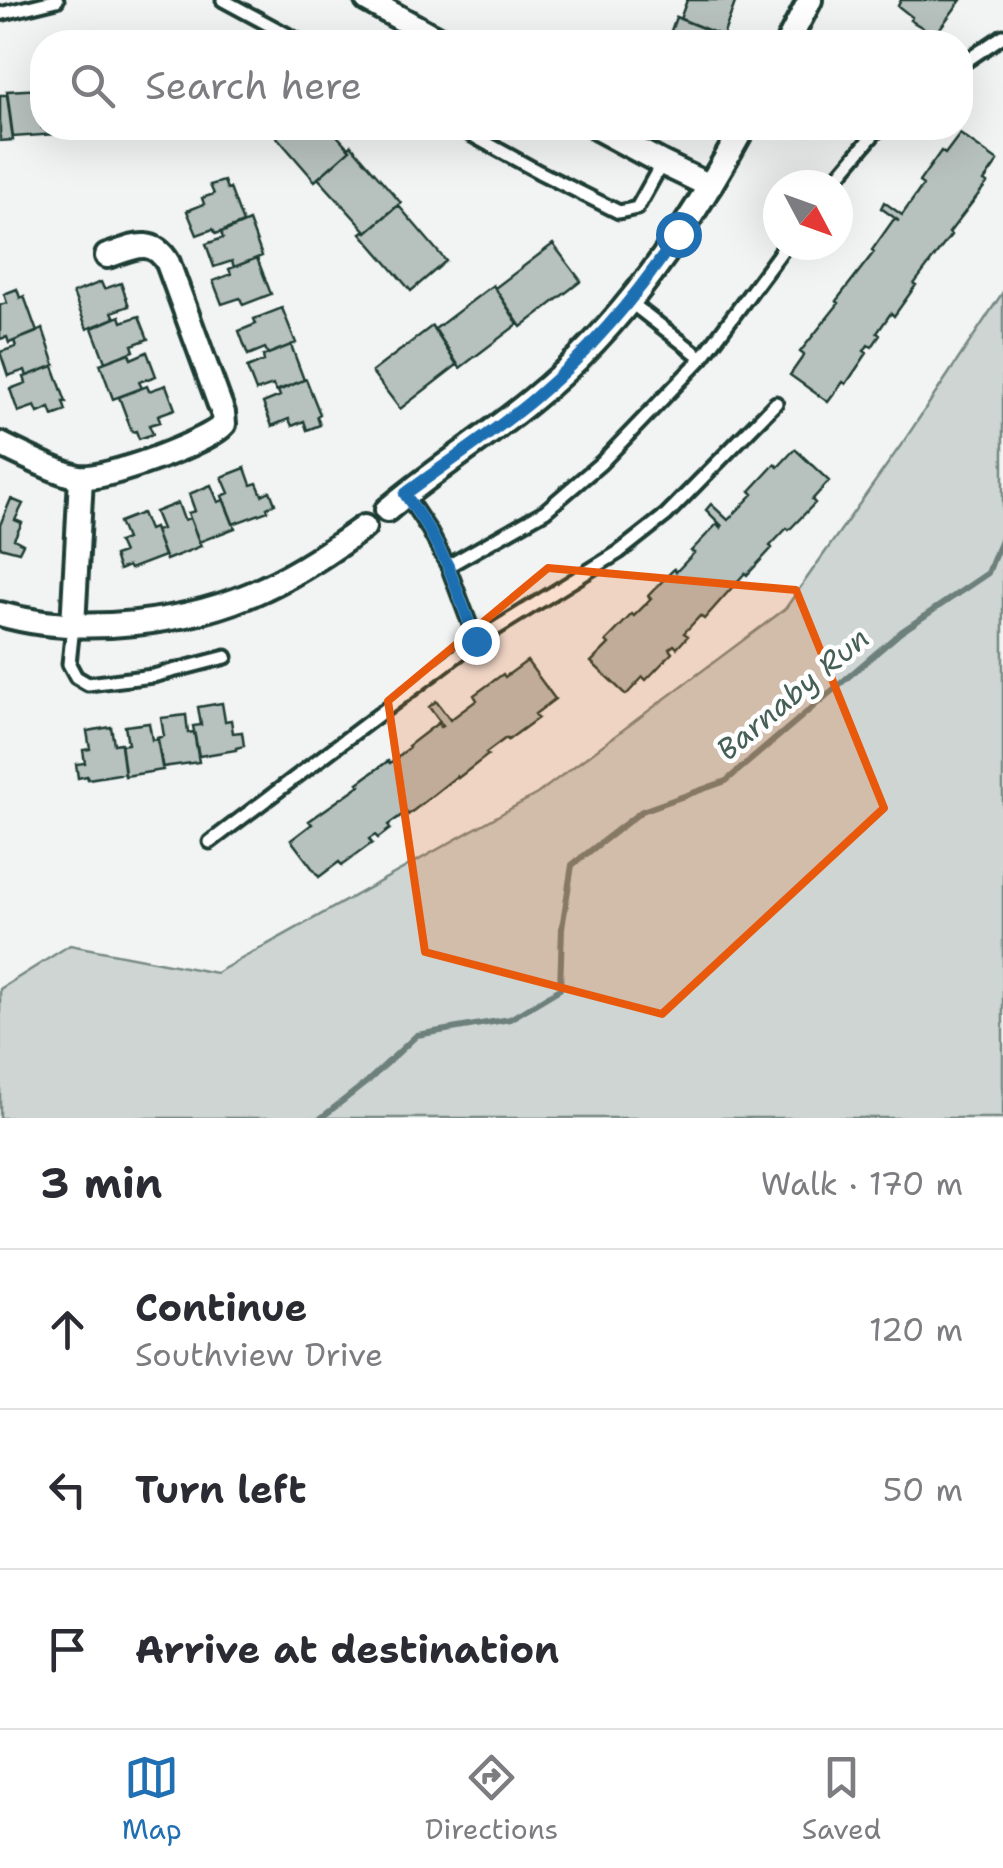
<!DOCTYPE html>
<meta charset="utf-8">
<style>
:root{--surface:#fff;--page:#f2f2f3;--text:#2b2b33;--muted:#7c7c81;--line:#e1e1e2;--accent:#1f6fb2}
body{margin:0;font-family:"Shantell Sans",sans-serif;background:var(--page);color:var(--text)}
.compass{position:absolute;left:763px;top:170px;width:90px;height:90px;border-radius:50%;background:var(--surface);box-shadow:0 10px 40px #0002;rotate:131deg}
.stop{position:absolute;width:30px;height:30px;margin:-22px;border:8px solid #1f6fb2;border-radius:50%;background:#fff}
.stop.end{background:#1f6fb2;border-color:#fff;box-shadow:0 2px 10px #0008}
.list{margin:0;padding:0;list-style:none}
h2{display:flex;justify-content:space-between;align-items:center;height:130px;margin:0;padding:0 40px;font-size:42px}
h2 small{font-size:32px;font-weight:400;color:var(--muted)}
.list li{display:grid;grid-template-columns:65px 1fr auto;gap:30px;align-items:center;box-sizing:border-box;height:160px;padding:0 40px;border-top:2px solid var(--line)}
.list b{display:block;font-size:38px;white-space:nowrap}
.list p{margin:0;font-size:32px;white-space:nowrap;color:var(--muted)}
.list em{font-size:32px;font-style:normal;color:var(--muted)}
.icon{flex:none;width:55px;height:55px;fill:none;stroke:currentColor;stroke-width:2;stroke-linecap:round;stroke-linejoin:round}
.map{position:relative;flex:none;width:1003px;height:1118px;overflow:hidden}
.search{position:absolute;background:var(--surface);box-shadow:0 10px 40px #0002;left:30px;right:30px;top:30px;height:110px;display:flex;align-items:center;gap:25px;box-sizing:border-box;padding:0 35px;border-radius:40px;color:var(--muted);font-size:38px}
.sheet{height:610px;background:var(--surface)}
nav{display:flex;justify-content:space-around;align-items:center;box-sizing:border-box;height:140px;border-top:2px solid var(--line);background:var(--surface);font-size:28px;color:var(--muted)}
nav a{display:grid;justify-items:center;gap:5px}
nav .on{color:var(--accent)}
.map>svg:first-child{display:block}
.green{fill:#ced5d3;stroke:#768984;stroke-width:2.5}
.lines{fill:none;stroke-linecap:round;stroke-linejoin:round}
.stream{stroke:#6d807b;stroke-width:6}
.building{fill:#b7c1bd;stroke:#1f3d34;stroke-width:2.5}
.lane-casing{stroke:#1f3d34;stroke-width:19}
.street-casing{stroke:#1f3d34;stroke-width:30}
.lane{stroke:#fff;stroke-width:11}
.street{stroke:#fff;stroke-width:22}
.route{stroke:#1f6fb2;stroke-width:12}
.marked{fill:#e8590c;fill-opacity:0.2;stroke:#e8590c;stroke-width:8;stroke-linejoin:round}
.labels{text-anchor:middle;stroke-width:9;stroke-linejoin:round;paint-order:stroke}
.water-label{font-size:30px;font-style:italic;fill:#465f57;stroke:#fff}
</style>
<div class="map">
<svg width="1003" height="1118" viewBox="0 0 1003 1118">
<rect width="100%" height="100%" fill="#f2f3f3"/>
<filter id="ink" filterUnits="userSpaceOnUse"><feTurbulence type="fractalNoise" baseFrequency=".01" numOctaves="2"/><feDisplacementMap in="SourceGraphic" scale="20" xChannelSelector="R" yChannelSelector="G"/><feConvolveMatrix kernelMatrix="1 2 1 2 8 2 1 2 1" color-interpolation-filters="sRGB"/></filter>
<g filter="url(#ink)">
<path class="green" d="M1003,292V1118H0V989L70,945L216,973L537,794L785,609L906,438Z"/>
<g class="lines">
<path class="stream" d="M321,1118L368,1081L417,1035L510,1019L560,989L562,928L572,865L642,811L726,781L901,632L988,573L1003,535"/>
</g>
<path class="building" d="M687,0H736L723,36L680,19Z
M901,0H961L935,35L910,20L912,17L898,6Z
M676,17L718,34L715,42H667Z
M42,89V128H86V132L13,137L7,91Z
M0,95H7L13,140L0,141Z
M269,128H330L350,150L315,181Z
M960,134L998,161L984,181L987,183L949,233L951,235L914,284L916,285L894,316L891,313L877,333L880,335L872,347L868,345L864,351L867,353L846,384L843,382L828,402L790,375L804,355L800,352L839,303L836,301L874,252L872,250L894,219L899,221L881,208L884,202L902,215L923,185L919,182L941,151L945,154Z
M351,145L401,203L367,232L318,178L350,150L348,148Z
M224,181L227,189L230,188L243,223L216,234L213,229L197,235L187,211L204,204L202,198L214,194L210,185Z
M398,205L446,261L411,291L361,233L364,231L367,232Z
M249,221L262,256L234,267L232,261L214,267L206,244L223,238L221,233Z
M553,244L581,281L521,327L495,288Z
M257,258L271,294L243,305L240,298L222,304L213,281L231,274L229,269Z
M101,282L104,289L121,283L129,306L112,312L115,318L87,329L73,293Z
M493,285L518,324L460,368L435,329Z
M17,289L20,298L24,296L37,332L9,343L7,337L0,339V305L7,303L4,294Z
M282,308L296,343L268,354L265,348L248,355L239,331L256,324L254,319Z
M120,316L122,322L139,316L148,339L132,345L134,351L105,362L92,328Z
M432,326L457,365L400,409L372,372Z
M43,329L55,365L27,376L25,370L8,376L0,352L16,347L14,341Z
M291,345L304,380L276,391L273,385L256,391L247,368L264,361L263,356Z
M147,352L156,376L139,382L142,388L113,399L100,364L129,353L131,359Z
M53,366L66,402H63L66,411L53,416L50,408L38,413L35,406L18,412L10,389L26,383L24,377Z
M306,379L320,414L317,416L320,425L307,430L304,421L292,426L289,419L272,426L263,403L280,396L278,391Z
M166,385L175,409L158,415L160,422L149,425L153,434L139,439L136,431L132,432L119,397L147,386L149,391Z
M795,449L829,481L812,500L815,503L789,530L787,528L770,546L772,548L747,575L745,573L704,619L700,616L684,633L688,636L677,648L674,645L669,649L672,653L646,680L643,677L626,695L591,662L609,644L606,641L632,614L634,616L651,599L648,596L674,569L676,572L694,553L691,551L717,524L721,528L722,526L706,510L711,504L728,520L753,494L750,491L775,464L778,467Z
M245,468L251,485L257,483L262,495L270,491L275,504L267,508L268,511L233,524L222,496L229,493L222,477Z
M211,485L218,502L224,500L235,528L199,542L188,513L195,511L189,494Z
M11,499L23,504L15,520L22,523L14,539L23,544L19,552L0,547V525Z
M178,503L184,520L190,518L201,546L166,560L155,531L162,529L155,512Z
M142,513L149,530L154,528L164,556L130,569L128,566L119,570L114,556L123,553L118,542L126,539L119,522Z
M527,661L555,699L535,714L538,718L508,740L506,738L486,753L488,755L458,778L457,776L408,815L406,812L388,825L390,829L378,838L375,835L369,839L372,843L342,865L339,862L319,877L291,840L312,824L309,821L360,785L358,783L388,761L390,763L409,748L408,746L438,723L440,727L443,726L429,707L436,701L450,720L477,700L474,695L503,674L505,677Z
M222,703L225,721L231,720L233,733L242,732L244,746L236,748V750L199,756L193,726L201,725L198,707Z
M186,715L188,733L194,732L199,762L162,767L157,738L164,736L161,718Z
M149,723L152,740L158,739L163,770L125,776L121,745L128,744L125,726Z
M111,727L114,744L121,743L125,773L88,779L87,776L78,778L76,764L85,763L83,750L90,749L87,731Z"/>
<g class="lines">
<g class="lane-casing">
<path id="lane" d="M223,0L301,42
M0,14L57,0
M960,65L1003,36
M459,128L539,172L619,212L637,208L662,163
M831,185L879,128
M630,302L702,358
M405,494L429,530L448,566L476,641
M448,566L545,511L601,463L702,358L786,245
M73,626L69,664L76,677L88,684L153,676L226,657
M210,842L476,641L619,552L666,515L776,403"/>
</g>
<g class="street-casing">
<path id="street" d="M367,0L443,42
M788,42L810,0
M597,128L662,163L710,186
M0,444C18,453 61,474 79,477C103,481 209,442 224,424L223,413L168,263C152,235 132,248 107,256
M387,510C433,471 486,438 533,399C623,326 688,228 743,128
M0,614C79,637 191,624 265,588C300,572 332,550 364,527
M73,626L81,478"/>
</g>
<use href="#lane" class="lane"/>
<use href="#street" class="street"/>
</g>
</g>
<g class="lines" filter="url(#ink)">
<path class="route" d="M476,641L448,566L429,530L405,494C448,462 495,432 536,397C592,349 638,295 678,234"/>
</g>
<path class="marked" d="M548,568L796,590L884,808L662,1014L425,952L388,701Z"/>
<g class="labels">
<g class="water-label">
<text transform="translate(793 694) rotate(-40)" y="10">Barnaby Run</text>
</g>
</g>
</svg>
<svg class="compass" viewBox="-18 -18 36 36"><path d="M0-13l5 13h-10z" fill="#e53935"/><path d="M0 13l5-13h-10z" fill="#7c7c81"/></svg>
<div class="stop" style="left:678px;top:234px"></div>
<div class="stop end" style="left:476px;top:641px"></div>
<div class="search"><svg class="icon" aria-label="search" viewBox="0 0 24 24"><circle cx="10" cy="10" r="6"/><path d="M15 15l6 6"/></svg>Search here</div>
</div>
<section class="sheet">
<h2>3 min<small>Walk · 170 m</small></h2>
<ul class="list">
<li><svg class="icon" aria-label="ahead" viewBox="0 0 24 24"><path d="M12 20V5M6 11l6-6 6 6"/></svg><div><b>Continue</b><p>Southview Drive</p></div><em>120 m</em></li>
<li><svg class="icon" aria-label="left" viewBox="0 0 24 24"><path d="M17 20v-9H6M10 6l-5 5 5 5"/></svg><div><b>Turn left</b></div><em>50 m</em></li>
<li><svg class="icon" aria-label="arrive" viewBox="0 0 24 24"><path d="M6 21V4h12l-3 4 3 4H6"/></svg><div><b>Arrive at destination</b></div></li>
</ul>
</section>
<nav>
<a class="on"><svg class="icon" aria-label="map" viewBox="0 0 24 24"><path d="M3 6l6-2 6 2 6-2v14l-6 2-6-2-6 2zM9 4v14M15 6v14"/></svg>Map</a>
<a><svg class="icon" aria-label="directions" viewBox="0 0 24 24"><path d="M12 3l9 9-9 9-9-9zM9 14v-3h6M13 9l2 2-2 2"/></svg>Directions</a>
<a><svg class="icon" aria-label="saved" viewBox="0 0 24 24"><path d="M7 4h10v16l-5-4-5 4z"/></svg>Saved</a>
</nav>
